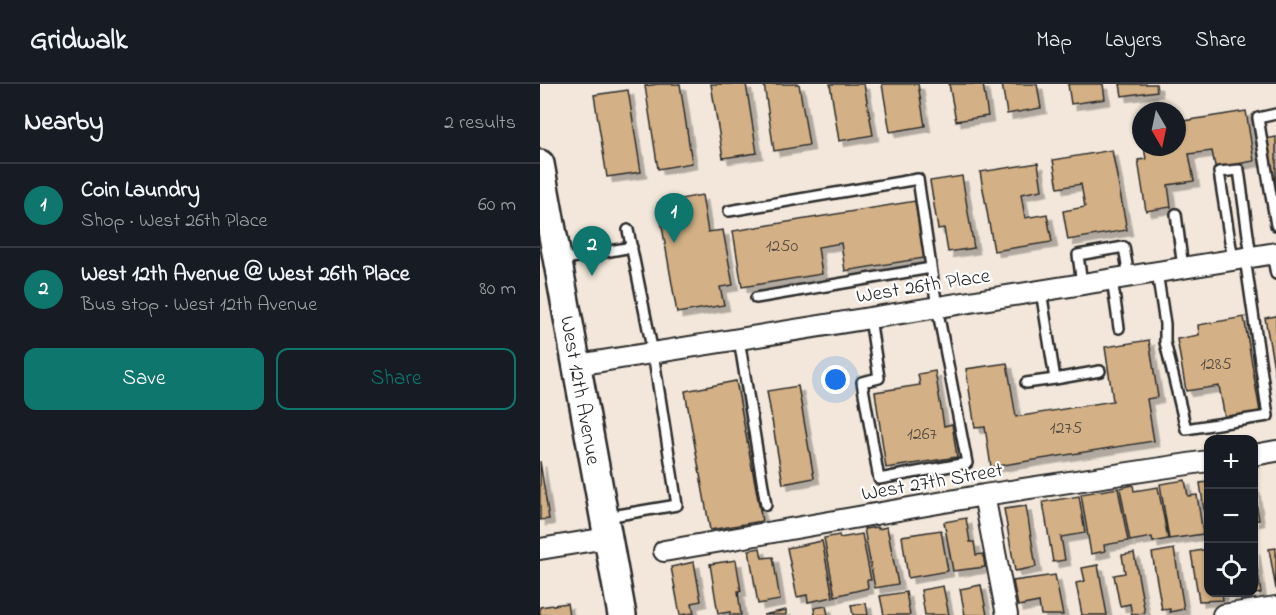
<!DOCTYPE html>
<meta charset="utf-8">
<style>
:root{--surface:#171b24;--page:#20242c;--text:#f1f3f6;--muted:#9ea1a6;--line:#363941;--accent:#0f766e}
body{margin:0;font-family:"Indie Flower",sans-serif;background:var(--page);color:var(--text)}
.controls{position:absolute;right:18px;bottom:18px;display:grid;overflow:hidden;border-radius:12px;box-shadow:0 2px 4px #0004}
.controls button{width:54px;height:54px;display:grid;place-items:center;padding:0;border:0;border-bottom:2px solid var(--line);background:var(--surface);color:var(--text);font:30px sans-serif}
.compass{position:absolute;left:592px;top:18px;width:54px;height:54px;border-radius:50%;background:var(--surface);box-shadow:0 2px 4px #0004;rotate:171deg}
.you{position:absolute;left:296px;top:296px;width:21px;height:21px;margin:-15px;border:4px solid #fff;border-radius:50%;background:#1a73e8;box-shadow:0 0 0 9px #1a73e833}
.badge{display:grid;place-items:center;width:39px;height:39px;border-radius:50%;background:var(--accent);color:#fff;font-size:20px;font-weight:700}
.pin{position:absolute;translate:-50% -50px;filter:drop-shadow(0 2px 3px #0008)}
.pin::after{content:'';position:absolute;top:32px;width:21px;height:18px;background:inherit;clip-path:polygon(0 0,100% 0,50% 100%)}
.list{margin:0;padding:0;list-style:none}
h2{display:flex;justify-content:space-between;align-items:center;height:78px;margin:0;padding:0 24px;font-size:26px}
h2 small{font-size:20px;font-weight:400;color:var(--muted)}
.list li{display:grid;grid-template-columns:39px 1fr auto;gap:18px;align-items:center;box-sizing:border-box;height:84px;padding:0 24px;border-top:2px solid var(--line)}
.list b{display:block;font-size:22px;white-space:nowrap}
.list p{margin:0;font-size:20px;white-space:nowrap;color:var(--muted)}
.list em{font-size:20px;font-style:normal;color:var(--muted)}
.actions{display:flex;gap:12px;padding:18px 24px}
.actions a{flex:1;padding:14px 0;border:2px solid var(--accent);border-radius:12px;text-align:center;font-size:21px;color:var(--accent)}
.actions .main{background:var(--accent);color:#fff}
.icon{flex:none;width:33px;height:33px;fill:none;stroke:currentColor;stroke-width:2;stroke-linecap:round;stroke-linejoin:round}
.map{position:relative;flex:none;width:736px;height:531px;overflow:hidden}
header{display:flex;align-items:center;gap:36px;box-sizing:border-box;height:84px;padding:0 30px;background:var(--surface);border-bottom:2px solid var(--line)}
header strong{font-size:28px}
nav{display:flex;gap:33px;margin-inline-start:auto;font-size:21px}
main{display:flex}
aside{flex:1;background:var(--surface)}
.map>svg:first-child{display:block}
.building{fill:#d3b085;stroke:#2b2b2b;stroke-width:1.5;filter:url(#shadow)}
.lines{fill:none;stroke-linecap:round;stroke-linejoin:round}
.service-casing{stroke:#2b2b2b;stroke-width:14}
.minor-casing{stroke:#2b2b2b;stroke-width:24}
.secondary-casing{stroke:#2b2b2b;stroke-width:32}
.service{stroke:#fff;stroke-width:9}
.minor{stroke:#fff;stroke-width:20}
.secondary{stroke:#fff;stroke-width:27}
.labels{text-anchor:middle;stroke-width:4.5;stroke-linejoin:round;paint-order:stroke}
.number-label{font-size:18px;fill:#554c42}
.street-label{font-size:21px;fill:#2b2b2b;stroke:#fff}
</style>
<header>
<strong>Gridwalk</strong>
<nav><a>Map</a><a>Layers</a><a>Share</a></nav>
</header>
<main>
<aside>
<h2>Nearby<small>2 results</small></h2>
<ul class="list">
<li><span class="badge">1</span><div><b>Coin Laundry</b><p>Shop · West 26th Place</p></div><em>60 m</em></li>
<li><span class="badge">2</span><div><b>West 12th Avenue @ West 26th Place</b><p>Bus stop · West 12th Avenue</p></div><em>80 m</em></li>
</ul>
<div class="actions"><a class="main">Save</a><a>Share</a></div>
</aside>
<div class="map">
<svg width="736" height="531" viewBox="0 0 736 531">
<defs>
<filter id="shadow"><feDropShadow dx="5.5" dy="5.5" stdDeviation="0" flood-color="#0004"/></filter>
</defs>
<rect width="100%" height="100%" fill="#f2e7da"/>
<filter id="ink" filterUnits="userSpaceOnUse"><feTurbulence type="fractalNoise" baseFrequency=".0167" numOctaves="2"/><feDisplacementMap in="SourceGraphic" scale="12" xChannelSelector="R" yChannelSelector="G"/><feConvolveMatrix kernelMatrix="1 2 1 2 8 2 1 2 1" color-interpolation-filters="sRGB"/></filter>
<g filter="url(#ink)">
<path class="building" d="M118,0H140L152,79L118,85L105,2Z
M171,0H206L217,69L183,74Z
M224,0H259L269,61L234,67Z
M290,0H324L333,51L299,57Z
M342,0H378L385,42L350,48Z
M409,0H443L448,32L416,37Z
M462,0H497L501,24L467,30Z
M528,0H563L565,15L531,20Z
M580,0H616L617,7L582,12Z
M88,6L101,88L67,93L54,11Z
M706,27L714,77L680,83L675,82L672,67L649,70L654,97L628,101L631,123L606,127L598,76L606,75L604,63H637V38Z
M736,53V111L725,55Z
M572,66L587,146L528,156L523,127L545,123L541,100L518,104L513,76Z
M498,79L502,106L481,110L485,134L507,130L512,158L454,167L440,88Z
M422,92L434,164L408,168L404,144L398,145L390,97Z
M162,111L168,148L183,146L193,201L180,203L184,221L137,229L118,119Z
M375,117L384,174L305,187L301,159L278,163L282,190L202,203L193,147Z
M736,232V295L725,234Z
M704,233L720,328L685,334L679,302L646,307L637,255L659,251L658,241Z
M609,256L618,313L607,315L614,357L451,383L445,343L435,344L426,285L467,279L476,333L573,317L565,263Z
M395,287L404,342L412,340L417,373L346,384L335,308L380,301L378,290Z
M196,297L222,437L170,446L145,307Z
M258,302L274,394L243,400L227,307Z
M0,377L9,435L0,436Z
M645,396L648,412L657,411L663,450L629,455L620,400Z
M668,398V446H667L660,399Z
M593,401L594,407L618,403L628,455L613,458L612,453L590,457L580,404Z
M714,403L719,436L714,437Z
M578,404L588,457L564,461L565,467L551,470L541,410Z
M539,412L545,449L521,453L525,476L513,478L503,418Z
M486,422L496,483L475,487L464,425Z
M426,434L430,458H434L436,471L443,470L445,483L413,487L404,438Z
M338,443V445L347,443L358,500L335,504L324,445Z
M401,446L408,487L368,494L362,452Z
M322,450L331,496H327L328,504L295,512L284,454L299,451L300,454Z
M282,457L293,513L268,518L267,511L257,513L247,464Z
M220,464L222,474L233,473L240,516L218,520L209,466Z
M714,464L721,509L696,514L695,508H714Z
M736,464V505L729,465Z
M634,465L644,525L630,528V525L622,526L612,469Z
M668,465V508H682L683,516L659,517L651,468Z
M594,469L605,529L592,531L590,520L580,522L574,491L585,489L582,471Z
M196,476L201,507H198L201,531H190V528L178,530L170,480Z
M154,478L161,517L152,519L154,529L140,531L131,483Z
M558,481L567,531H542L536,499L545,497L542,484Z
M515,491L523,531H501L499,518L478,522L473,497Z
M441,501L447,531H425L420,505Z
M403,502L409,531H385L381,506Z
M366,508L370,531H344L340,512Z
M27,519L29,531H0V523Z
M326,519L328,531H313L311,521Z
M286,522L288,531H275L274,524Z
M246,526V531H223Z"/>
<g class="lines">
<g class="service-casing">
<path id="service" d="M736,30L718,34L736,141
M189,127L378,95L397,223L427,379L339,395L322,298L339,294L330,234
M636,130L643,184
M732,170L736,190
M20,176L92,163
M693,176L679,88L699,86L711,173
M617,188L625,240V258L646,345L728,332L705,174
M572,195L579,244
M542,200L538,171L584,163L589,193
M216,214L391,184
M199,255L226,421
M515,295L560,287
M486,299L515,295L501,207
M66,433L137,421L113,269L88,146"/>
</g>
<g class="minor-casing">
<path id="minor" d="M37,281L736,169
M714,371L736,367
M444,411L467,531
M0,465L67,454
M124,467L444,411L668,377
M683,531L736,523"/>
</g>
<g class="secondary-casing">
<g id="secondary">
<path id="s1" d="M0,80L82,531"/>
</g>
</g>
<use href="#service" class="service"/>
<use href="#minor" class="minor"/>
<use href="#secondary" class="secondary"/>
</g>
</g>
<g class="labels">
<g class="number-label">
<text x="242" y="167">1250</text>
<text x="676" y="285">1285</text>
<text x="526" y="349">1275</text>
<text x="382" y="355">1267</text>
</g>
<g class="street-label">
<text transform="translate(383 201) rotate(-9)" y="7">West 26th Place</text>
<text dy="7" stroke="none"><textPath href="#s1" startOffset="230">West 12th Avenue</textPath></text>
<text transform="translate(392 397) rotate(-10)" y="7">West 27th Street</text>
</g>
</g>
</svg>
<div class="controls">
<button>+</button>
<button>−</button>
<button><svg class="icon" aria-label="locate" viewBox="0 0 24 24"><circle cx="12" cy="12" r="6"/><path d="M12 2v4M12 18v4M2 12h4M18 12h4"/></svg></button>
</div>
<svg class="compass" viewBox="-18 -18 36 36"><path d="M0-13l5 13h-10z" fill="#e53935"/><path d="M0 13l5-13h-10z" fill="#9ea1a6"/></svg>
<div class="you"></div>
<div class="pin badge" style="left:134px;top:159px">1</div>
<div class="pin badge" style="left:52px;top:192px">2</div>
</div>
</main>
